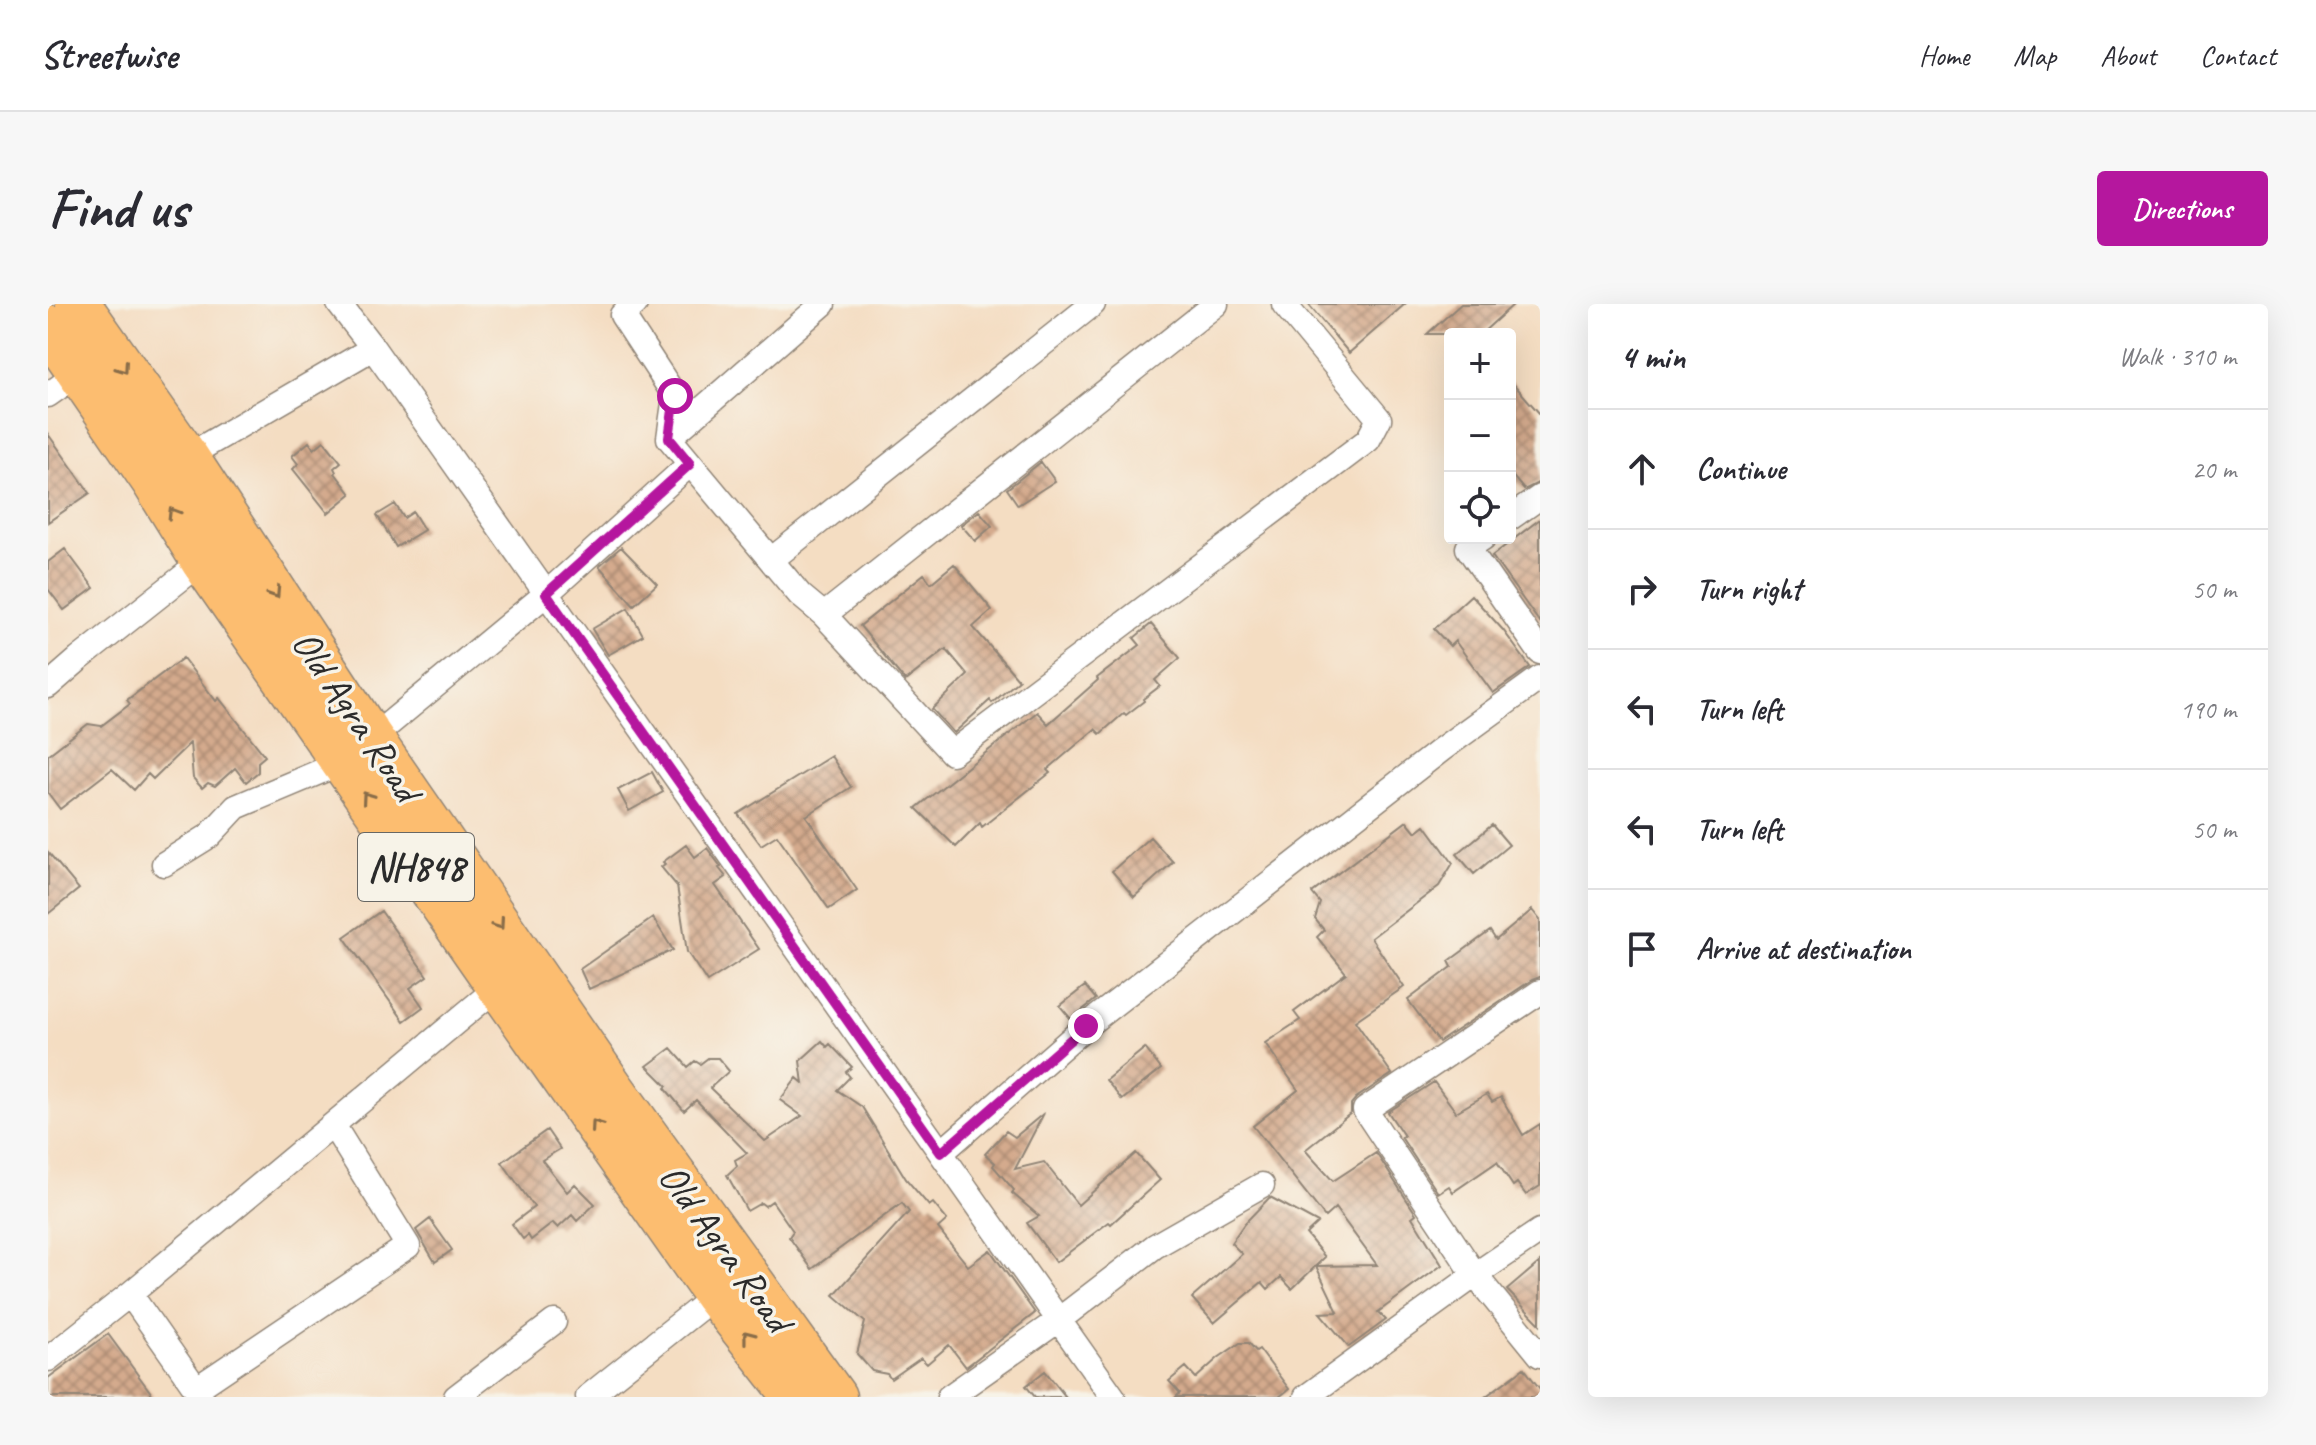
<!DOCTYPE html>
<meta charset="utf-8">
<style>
:root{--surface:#fff;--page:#f7f7f7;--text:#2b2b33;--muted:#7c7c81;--line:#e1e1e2;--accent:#b5179e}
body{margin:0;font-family:Caveat,sans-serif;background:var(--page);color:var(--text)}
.controls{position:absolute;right:24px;top:24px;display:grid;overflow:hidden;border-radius:8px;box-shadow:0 8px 32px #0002}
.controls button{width:72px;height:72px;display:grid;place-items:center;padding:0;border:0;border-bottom:2px solid var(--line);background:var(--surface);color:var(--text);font:40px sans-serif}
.stop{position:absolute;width:24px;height:24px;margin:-18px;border:6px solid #b5179e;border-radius:50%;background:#fff}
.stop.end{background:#b5179e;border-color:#fff;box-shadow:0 2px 8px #0008}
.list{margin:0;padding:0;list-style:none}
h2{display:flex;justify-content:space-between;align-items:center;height:104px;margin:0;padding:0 32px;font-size:34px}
h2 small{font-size:26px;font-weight:400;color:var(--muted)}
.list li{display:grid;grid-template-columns:52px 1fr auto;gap:24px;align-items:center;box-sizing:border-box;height:120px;padding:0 32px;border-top:2px solid var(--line)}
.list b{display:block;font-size:30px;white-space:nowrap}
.list em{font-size:26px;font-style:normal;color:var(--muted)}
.icon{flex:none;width:44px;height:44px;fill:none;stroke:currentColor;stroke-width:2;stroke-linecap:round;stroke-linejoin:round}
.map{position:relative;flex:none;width:1492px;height:1093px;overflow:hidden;border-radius:8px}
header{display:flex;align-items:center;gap:48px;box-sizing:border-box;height:112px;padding:0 40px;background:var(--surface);border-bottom:2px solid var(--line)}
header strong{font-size:38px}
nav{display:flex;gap:44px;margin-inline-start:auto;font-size:28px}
.intro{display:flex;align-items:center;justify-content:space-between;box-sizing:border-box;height:192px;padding:0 48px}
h1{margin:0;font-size:56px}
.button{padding:20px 36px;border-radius:8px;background:var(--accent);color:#fff;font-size:28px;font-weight:700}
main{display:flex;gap:48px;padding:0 48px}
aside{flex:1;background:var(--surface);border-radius:8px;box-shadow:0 8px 32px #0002}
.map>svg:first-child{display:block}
.building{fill:url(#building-cross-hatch)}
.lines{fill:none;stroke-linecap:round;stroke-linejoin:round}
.street-casing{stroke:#908476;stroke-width:27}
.highway-casing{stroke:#908476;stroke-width:47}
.street{stroke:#fff;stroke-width:24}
.highway{stroke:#fcbd6f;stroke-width:44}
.oneway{stroke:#896d4a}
.route{stroke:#b5179e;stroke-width:10}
.labels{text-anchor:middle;stroke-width:7;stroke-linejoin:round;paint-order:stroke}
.shield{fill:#f7f3e8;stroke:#686764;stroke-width:2}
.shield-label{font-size:38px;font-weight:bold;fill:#2b2b2b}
.street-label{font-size:40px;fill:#2b2b2b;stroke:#f7f3e8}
</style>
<header>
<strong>Streetwise</strong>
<nav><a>Home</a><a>Map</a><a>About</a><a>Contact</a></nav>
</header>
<div class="intro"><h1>Find us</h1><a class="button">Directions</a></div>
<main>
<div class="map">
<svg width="1492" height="1093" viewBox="0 0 1492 1093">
<defs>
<pattern id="building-cross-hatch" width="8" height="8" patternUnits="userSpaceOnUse" patternTransform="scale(2)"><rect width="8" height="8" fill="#d4aa8d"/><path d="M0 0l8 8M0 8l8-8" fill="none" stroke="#ac8b73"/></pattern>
</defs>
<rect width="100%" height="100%" fill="#f7f3e8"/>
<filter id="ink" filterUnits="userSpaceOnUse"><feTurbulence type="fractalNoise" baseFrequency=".0125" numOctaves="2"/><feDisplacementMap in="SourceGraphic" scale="16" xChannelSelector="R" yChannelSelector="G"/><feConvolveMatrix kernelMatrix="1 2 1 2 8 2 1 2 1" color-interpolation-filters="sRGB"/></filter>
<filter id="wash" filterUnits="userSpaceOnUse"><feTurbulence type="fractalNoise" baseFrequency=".006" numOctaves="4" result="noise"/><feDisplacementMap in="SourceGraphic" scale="32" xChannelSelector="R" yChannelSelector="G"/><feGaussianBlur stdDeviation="1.8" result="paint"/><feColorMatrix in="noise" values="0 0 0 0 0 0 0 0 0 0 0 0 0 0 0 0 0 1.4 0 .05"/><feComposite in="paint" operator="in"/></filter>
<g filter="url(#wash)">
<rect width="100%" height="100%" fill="#f4ddc2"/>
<g id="blocks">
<path class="building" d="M1260,0H1357L1301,49Z
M1413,0H1466L1433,30H1379Z
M1462,76L1492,110V178L1476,186L1462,169Z
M0,130L42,189L0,218Z
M276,137L293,158L286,164L288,168L287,169L303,190L280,209L245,165L250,160L244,152L261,138L266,145Z
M993,158L1007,177L970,201L959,185Z
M347,200L356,214L365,208L376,226L348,243L329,211Z
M931,207L944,222L927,237L913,221Z
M1492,215V319L1444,252Z
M573,243L609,280L586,301L551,262Z
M17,245L46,284L16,306L0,285V258Z
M906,260L944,306L925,323L971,376L944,399L942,396L906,429L884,405L920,371L898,345L857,377L812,322L876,270L883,279Z
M1423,291L1455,326L1482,363L1445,389L1407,337L1402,342L1386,325Z
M580,304L595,331L560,351L544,325Z
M1103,320L1132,354L1107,376L1112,382L1095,395L1096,397L1078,411L1076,409L1052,430L1047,425L999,466L1002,469L934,523L932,519L908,543L868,504L989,408L1000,420L1050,376L1049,374L1092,341L1086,334Z
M135,354L168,397L171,394L217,452L210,458V468L198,478L187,464L167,482L160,479L154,484L145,474L142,439L105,475L100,470L86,486L64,465L12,505L0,489V451L40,420L53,422L82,400L79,396Z
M783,452L803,483L758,512L809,586L781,605L729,531L713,541L690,510Z
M604,468L615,488L581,507L570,486Z
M1359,517L1368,528L1377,521L1405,559L1391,582L1323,634L1356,683L1307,717L1344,770L1308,794L1303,800V809L1257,846L1285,877L1328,849L1368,910L1364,913L1394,961L1330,1008L1338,1016L1301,1043L1272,1009L1290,1008L1268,962L1329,961L1287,904L1277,913L1205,822L1250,786L1217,739L1252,716L1246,708L1298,669L1269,633L1276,626L1267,615L1272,599L1264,589Z
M1444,521L1461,541L1426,570L1409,550Z
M1102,533L1125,558L1086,593L1064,567Z
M638,541L647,553L659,544L673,563L671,564L678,573L667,581L711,645L659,678L639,648L629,582L613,563L617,560L615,558Z
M0,548L31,585L0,610Z
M1484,606L1492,616V673L1484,676L1391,738L1360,696L1404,663L1401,657L1442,627L1448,636Z
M333,607L379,672L362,684L375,703L356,717L296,633Z
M605,614L625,646L541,685L532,665Z
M1037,682L1048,695L1023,715L1012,702Z
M774,737L779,743L782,740L804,763L798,768L802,773L789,786L814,803L858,875L881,902L885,899L899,916L890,924L920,962L942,946L987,1009L918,1063L901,1041L879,1060L873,1054L843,1075L839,1070L824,1067L809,1050L817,1018L786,991L861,908L854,899L764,965L741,933L745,927L724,897L717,902L713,899L699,907L679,871L689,862L687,856L699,849L648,796L636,807L617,784L619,782L599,762L623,744L640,763L647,757L652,760L660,754H670L681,767L662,784L717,837L754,812L732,796L749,774L755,779L752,757Z
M1097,744L1113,765L1074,796L1058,776Z
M1386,778L1408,808L1439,790L1444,798L1453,793L1475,831L1492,820V882L1478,891L1469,879L1465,882L1449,858L1405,888L1401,882L1390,889L1353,833L1356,832L1340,808Z
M996,809L967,865L996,858L1030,901L1088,849L1112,876L1063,920L1061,918L1008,958L979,919L991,912L964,889L966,886L945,862L947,859L937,850L958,827L967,833Z
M499,826L512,845L494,856L519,888L527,880L547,900L529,917L524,911L510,924L505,919L483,936L480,931L475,935L464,920L486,903L454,858Z
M1222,893L1270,919L1258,930L1277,953L1244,985L1233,973L1220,985L1214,978L1166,1019L1144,994L1194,950L1183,939L1196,920Z
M382,915L404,946L387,958L368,926Z
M1492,958V1020L1459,986Z
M60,1030L106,1093H0V1074Z
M1192,1039H1201L1208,1047L1211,1045L1241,1085L1231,1093H1128L1132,1089L1121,1077L1138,1063L1148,1074L1170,1054Z
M1476,1064L1492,1085V1093H1437Z
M997,1067L1018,1093H987L978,1082Z"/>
</g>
</g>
<g filter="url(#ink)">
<use href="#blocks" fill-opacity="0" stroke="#908476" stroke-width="2"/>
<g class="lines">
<g class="street-casing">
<path id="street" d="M587,0L574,11L627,92L621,134L752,291L776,311L904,449L1320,136L1331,115L1236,0
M325,44L1065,1093
M0,91L31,69
M621,134L775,0
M138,153L325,44L291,0
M1462,214L1492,193
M1435,234L1420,244L1492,348
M723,256L1045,0
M776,311L1168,0
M0,382L31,355L155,257
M116,560L161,532L188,503L295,458L498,290L642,160
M1492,688L1317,806L1427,971L1492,927
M893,849L1038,722L1394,445L1492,374
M82,990L154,1093
M0,1055L82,990L451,682
M148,1085L360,942L285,821
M408,1093L506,1018
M540,1093L668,991
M901,1093L1012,1015L1107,942L1214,881
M1258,1093L1427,971L1492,1051"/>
</g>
<g class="highway-casing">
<path id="highway" d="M30,0L138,153L323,435L563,783L786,1093
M0,23L105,176L155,257L451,682L668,991L748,1093"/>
</g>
<use href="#street" class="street"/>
<use href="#highway" class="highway"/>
</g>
<defs><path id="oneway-chevron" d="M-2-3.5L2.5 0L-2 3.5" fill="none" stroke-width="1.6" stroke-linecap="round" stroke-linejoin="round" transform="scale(2)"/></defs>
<g class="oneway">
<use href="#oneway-chevron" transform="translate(75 64) rotate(55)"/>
<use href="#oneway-chevron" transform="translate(125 209) rotate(-122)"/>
<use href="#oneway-chevron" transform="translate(227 289) rotate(57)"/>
<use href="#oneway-chevron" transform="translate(319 493) rotate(-125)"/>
<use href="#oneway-chevron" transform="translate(451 620) rotate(55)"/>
<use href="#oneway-chevron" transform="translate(548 821) rotate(-125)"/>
<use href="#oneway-chevron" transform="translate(700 1032) rotate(-128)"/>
</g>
</g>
<g class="lines" filter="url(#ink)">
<path class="route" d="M627,92L621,134L642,160L498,290L893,849L1038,722"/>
</g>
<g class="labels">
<rect class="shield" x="310" y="529" width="116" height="68" rx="6"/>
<g class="shield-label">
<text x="368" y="576">NH848</text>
</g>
<g class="street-label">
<text transform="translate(309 411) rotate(56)" y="14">Old Agra Road</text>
<text transform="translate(678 943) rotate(54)" y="14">Old Agra Road</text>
</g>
</g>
</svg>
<div class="controls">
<button>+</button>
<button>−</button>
<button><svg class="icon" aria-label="locate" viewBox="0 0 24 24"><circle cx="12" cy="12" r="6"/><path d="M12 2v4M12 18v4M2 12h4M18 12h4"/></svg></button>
</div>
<div class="stop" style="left:627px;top:92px"></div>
<div class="stop end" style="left:1038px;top:722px"></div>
</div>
<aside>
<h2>4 min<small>Walk · 310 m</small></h2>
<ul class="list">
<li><svg class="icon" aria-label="ahead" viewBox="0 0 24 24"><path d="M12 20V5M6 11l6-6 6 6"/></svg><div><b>Continue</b></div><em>20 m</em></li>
<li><svg class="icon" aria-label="right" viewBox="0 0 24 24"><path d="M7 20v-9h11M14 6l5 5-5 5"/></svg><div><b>Turn right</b></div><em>50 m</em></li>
<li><svg class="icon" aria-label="left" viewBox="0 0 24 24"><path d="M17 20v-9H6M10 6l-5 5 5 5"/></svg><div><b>Turn left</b></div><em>190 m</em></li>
<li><svg class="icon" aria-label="left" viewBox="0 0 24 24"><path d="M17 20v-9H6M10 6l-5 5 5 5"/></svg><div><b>Turn left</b></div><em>50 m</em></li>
<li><svg class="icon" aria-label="arrive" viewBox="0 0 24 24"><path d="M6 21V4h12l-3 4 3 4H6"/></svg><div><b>Arrive at destination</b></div></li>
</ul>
</aside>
</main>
